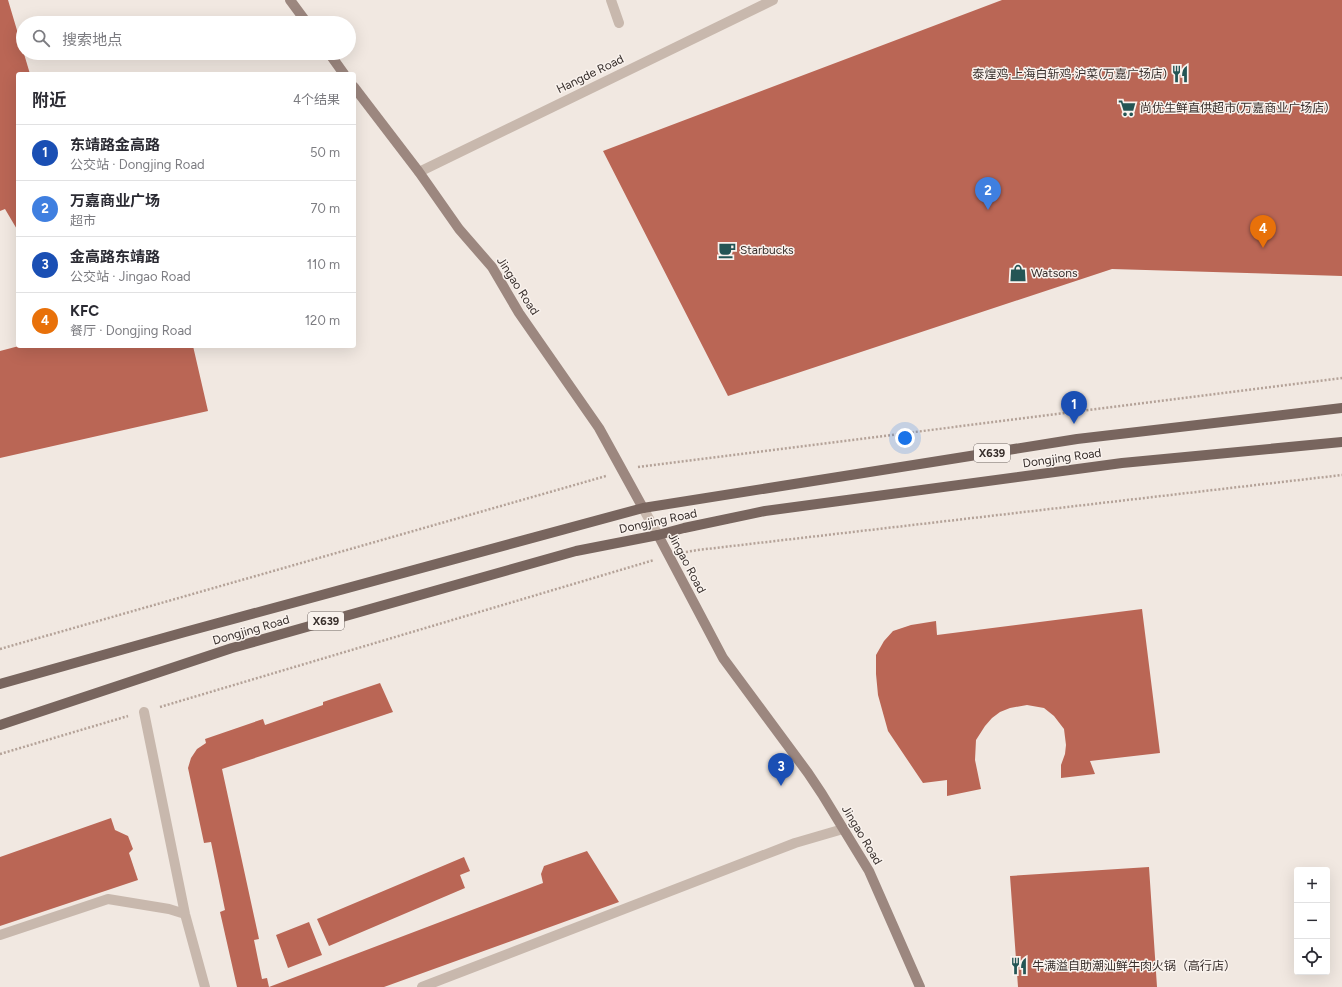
<!DOCTYPE html>
<html lang="zh">
<meta charset="utf-8">
<style>
:root{--surface:#fff;--page:#f2f2f3;--text:#2b2b33;--muted:#7c7c81;--line:#e1e1e2;--accent:#245555}
body{margin:0;font-family:Figtree,"Noto Sans SC",sans-serif;background:var(--page);color:var(--text)}
.controls{position:absolute;right:12px;bottom:12px;display:grid;overflow:hidden;border-radius:4px;box-shadow:0 4px 16px #0002}
.controls button{width:36px;height:36px;display:grid;place-items:center;padding:0;border:0;border-bottom:1px solid var(--line);background:var(--surface);color:var(--text);font:20px sans-serif}
.you{position:absolute;left:905px;top:438px;width:14px;height:14px;margin:-10px;border:3px solid #fff;border-radius:50%;background:#1a73e8;box-shadow:0 0 0 6px #1a73e833}
.badge{display:grid;place-items:center;width:26px;height:26px;border-radius:50%;background:var(--accent);color:#fff;font-size:13px;font-weight:700}
.pin{position:absolute;translate:-50% -33px;filter:drop-shadow(0 1px 2px #0008)}
.pin::after{content:'';position:absolute;top:21px;width:14px;height:12px;background:inherit;clip-path:polygon(0 0,100% 0,50% 100%)}
.list{margin:0;padding:0;list-style:none}
h2{display:flex;justify-content:space-between;align-items:center;height:52px;margin:0;padding:0 16px;font-size:17px}
h2 small{font-size:13px;font-weight:400;color:var(--muted)}
.list li{display:grid;grid-template-columns:26px 1fr auto;gap:12px;align-items:center;box-sizing:border-box;height:56px;padding:0 16px;border-top:1px solid var(--line)}
.list b{display:block;font-size:15px;white-space:nowrap}
.list p{margin:0;font-size:13px;white-space:nowrap;color:var(--muted)}
.list em{font-size:13px;font-style:normal;color:var(--muted)}
.icon{flex:none;width:22px;height:22px;fill:none;stroke:currentColor;stroke-width:2;stroke-linecap:round;stroke-linejoin:round}
.map{position:relative;flex:none;width:1342px;height:987px;overflow:hidden}
.search{position:absolute;background:var(--surface);box-shadow:0 4px 16px #0002;left:16px;top:16px;width:340px;height:44px;display:flex;align-items:center;gap:10px;box-sizing:border-box;padding:0 14px;border-radius:22px;color:var(--muted);font-size:15px}
.panel{position:absolute;background:var(--surface);box-shadow:0 4px 16px #0002;left:16px;top:72px;width:340px;height:276px;border-radius:4px}
.map>svg:first-child{display:block}
.building{fill:#ba6655}
.lines{fill:none;stroke-linecap:round;stroke-linejoin:round}
.path{stroke:#b4a298;stroke-width:2.5;stroke-dasharray:2 2;stroke-linecap:butt}
.minor{stroke:#c8b8ad;stroke-width:10}
.tertiary{stroke:#c8b8ad;stroke-width:10}
.secondary{stroke:#9c877f;stroke-width:10}
.primary{stroke:#78655e;stroke-width:10}
.labels{text-anchor:middle;stroke-width:3;stroke-linejoin:round;paint-order:stroke}
.shield{fill:#f9f2ed;stroke:#716965;stroke-width:1}
.shield-label{font-size:11px;font-weight:bold;fill:#372e2b}
.street-label{font-size:12px;fill:#372e2b;stroke:#f9f2ed}
.poi-label{font-size:12px;fill:#372e2b;stroke:#f9f2ed;text-anchor:start}
</style>
<div class="map">
<svg width="1342" height="987" viewBox="0 0 1342 987">
<rect width="100%" height="100%" fill="#f1e8e1"/>
<path class="building" d="M0,0H8L30,74H18V231L5,209L0,211Z
M1002,0H1342V276L1112,269L728,396L603,151Z
M19,346H193L208,411L0,458V351Z
M1142,609L1160,753L1090,761L1095,774L1061,778V765L1065,754L1066,745L1064,729L1054,716L1044,708L1027,705L1010,708L1000,712L992,718L985,726L976,740L975,760L981,789L947,796V780L923,783L888,731L878,695L876,674V655L884,641L893,631L911,625L936,621L937,635Z
M380,683L393,712L222,769L259,939L254,940L262,979L267,978L269,987L543,883L541,874L544,866L587,851L619,902L384,987H237L220,912L225,910L211,842L204,843L188,768L191,758L197,749L206,743L205,739L263,719L265,725L323,705V702Z
M111,818L115,830L128,836L133,849L129,853L138,880L0,926V857Z
M464,857L470,871L460,875L465,888L329,946L317,919Z
M1149,867L1157,987H1018L1010,876Z
M309,922L322,955L288,968L276,935Z"/>
<g class="lines">
<path class="path" d="M638,467L1342,378
M686,552L698,550L1342,475
M0,649L606,476
M160,707L654,560
M0,754L128,716"/>
<path class="minor" d="M611,0L619,23
M419,172L773,0
M144,712L185,914L205,987
M0,935L108,899L169,909L185,914
M422,987L795,843L843,829"/>
<path class="tertiary" d="M643,508L658,535"/>
<path class="secondary" d="M290,0L307,23
M329,53L344,74
M354,87L419,172L459,229L492,267L519,313L599,428L643,508
M658,535L723,658L808,773L822,794L869,871L920,987"/>
<path class="primary" d="M0,684L185,632L643,508L1077,439L1342,408
M0,725L232,648L576,551L658,535L684,528L765,511L1122,463L1342,442"/>
</g>
<defs>
<g id="restaurant-bare" transform="scale(1.38)"><path d="M-5-6h1v4h1v-4h1v4h1v-4h1v5L-1.5 .5V6h-2V.5L-5-1ZM5-6V6H3V1.5H1.5Q1.5-4 5-6Z" fill="#245555" stroke="#f9f2ed" stroke-width="2.5" paint-order="stroke"/></g>
<g id="supermarket-bare" transform="scale(1.38)"><path d="M-6-5.5h2.5l.6 2H6L4.5 2H-2.5L-4.4-4H-6ZM-1.5 3.2a1.3 1.3 0 1 0 .1 0ZM3 3.2a1.3 1.3 0 1 0 .1 0Z" fill="#245555" stroke="#f9f2ed" stroke-width="2.5" paint-order="stroke"/></g>
<g id="cafe-bare" transform="scale(1.38)"><path d="M-5.5-4.5H6V0H3Q3 3.5 0 3.5H-2.5Q-5.5 3.5-5.5 0ZM3-3.2v2h1.7v-2ZM-6 4.5H4V6H-6Z" fill="#245555" stroke="#f9f2ed" stroke-width="2.5" paint-order="stroke"/></g>
<g id="shop-bare" transform="scale(1.38)"><path d="M-5-2.5h2.3a2.7 3.5 0 0 1 5.4 0H5L5.5 6h-11ZM-1.5-2.5h3a1.5 2.3 0 0 0-3 0Z" fill="#245555" stroke="#f9f2ed" stroke-width="2.5" paint-order="stroke"/></g>
</defs>
<g fill-rule="evenodd">
<use href="#restaurant-bare" x="1180" y="74"/>
<use href="#supermarket-bare" x="1127" y="108"/>
<use href="#cafe-bare" x="727" y="250"/>
<use href="#shop-bare" x="1018" y="273"/>
<use href="#restaurant-bare" x="1019" y="966"/>
</g>
<g class="labels">
<g class="shield">
<rect x="974" y="444" width="36" height="18" rx="3"/>
<rect x="308" y="612" width="36" height="18" rx="3"/>
</g>
<g class="shield-label">
<text x="992" y="457">X639</text>
<text x="326" y="625">X639</text>
</g>
<g class="street-label">
<text transform="translate(590 74) rotate(-26)" y="4">Hangde Road</text>
<text transform="translate(518 286) rotate(57)" y="4">Jingao Road</text>
<text transform="translate(1062 458) rotate(-8)" y="4">Dongjing Road</text>
<text transform="translate(658 521) rotate(-12)" y="4">Dongjing Road</text>
<text transform="translate(687 563) rotate(62)" y="4">Jingao Road</text>
<text transform="translate(251 630) rotate(-16)" y="4">Dongjing Road</text>
<text transform="translate(862 835) rotate(59)" y="4">Jingao Road</text>
</g>
<g class="poi-label">
<text x="1167" y="78" text-anchor="end">泰煌鸡·上海白斩鸡·沪菜(万嘉广场店)</text>
<text x="1140" y="112">尚优生鲜直供超市(万嘉商业广场店)</text>
<text x="740" y="254">Starbucks</text>
<text x="1031" y="277">Watsons</text>
<text x="1032" y="970">牛满溢自助潮汕鲜牛肉火锅（高行店）</text>
</g>
</g>
</svg>
<div class="controls">
<button>+</button>
<button>−</button>
<button><svg class="icon" aria-label="locate" viewBox="0 0 24 24"><circle cx="12" cy="12" r="6"/><path d="M12 2v4M12 18v4M2 12h4M18 12h4"/></svg></button>
</div>
<div class="you"></div>
<div class="pin badge" style="left:1074px;top:424px;background:#1a4fb4">1</div>
<div class="pin badge" style="left:988px;top:210px;background:#3f7fe0">2</div>
<div class="pin badge" style="left:781px;top:786px;background:#1a4fb4">3</div>
<div class="pin badge" style="left:1263px;top:248px;background:#e8710a">4</div>
<div class="search"><svg class="icon" aria-label="search" viewBox="0 0 24 24"><circle cx="10" cy="10" r="6"/><path d="M15 15l6 6"/></svg>搜索地点</div>
<section class="panel">
<h2>附近<small>4个结果</small></h2>
<ul class="list">
<li><span class="badge" style="background:#1a4fb4">1</span><div><b>东靖路金高路</b><p>公交站 · Dongjing Road</p></div><em>50 m</em></li>
<li><span class="badge" style="background:#3f7fe0">2</span><div><b>万嘉商业广场</b><p>超市</p></div><em>70 m</em></li>
<li><span class="badge" style="background:#1a4fb4">3</span><div><b>金高路东靖路</b><p>公交站 · Jingao Road</p></div><em>110 m</em></li>
<li><span class="badge" style="background:#e8710a">4</span><div><b>KFC</b><p>餐厅 · Dongjing Road</p></div><em>120 m</em></li>
</ul>
</section>
</div>
